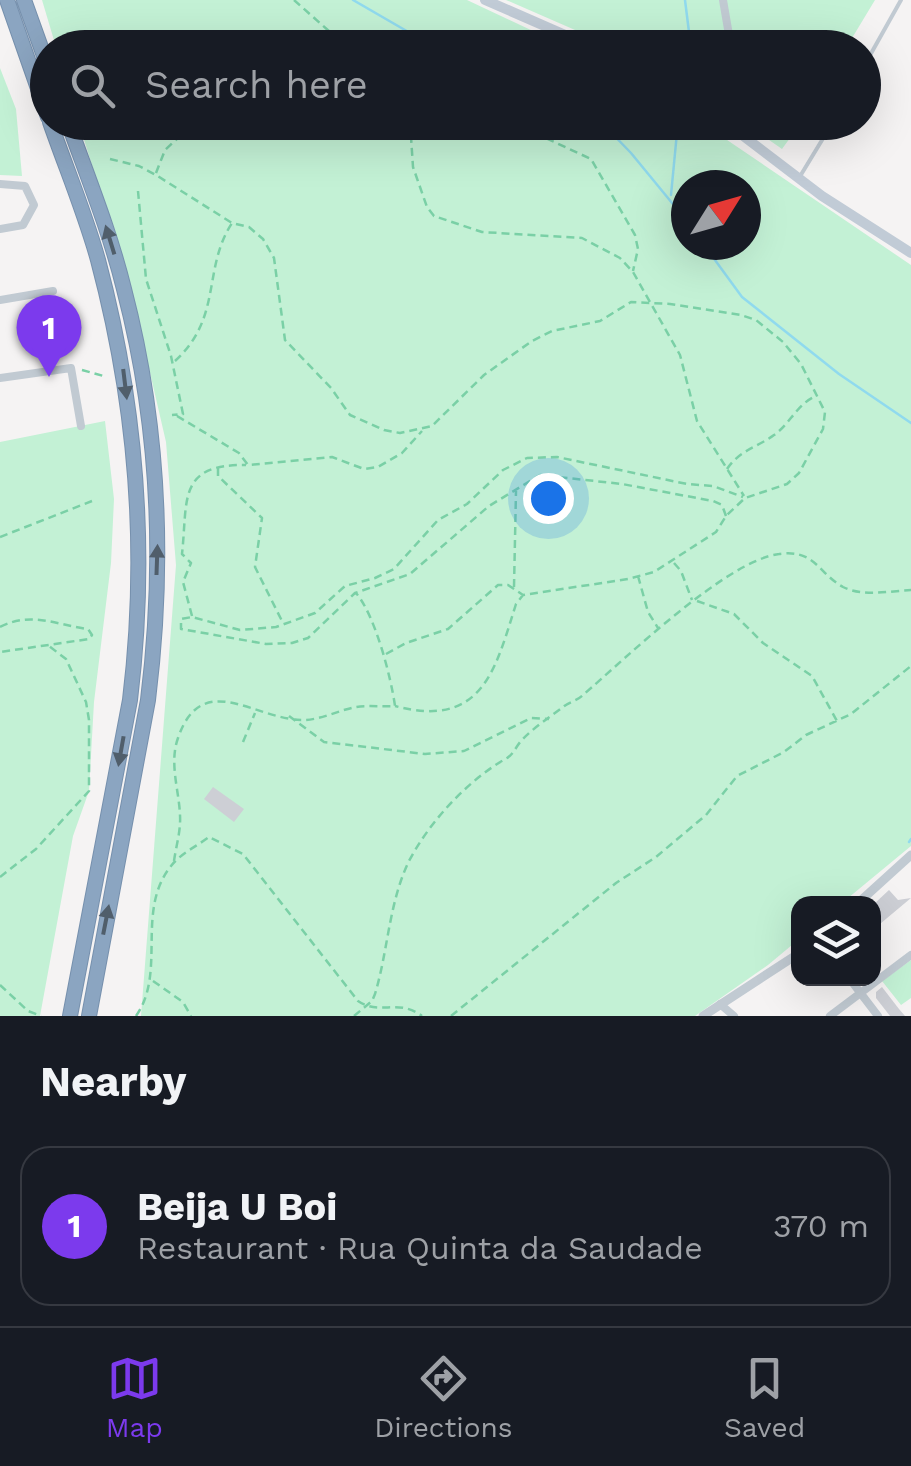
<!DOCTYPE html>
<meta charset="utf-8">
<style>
:root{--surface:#171b24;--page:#242831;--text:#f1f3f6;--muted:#9ea1a6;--line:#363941;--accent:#7c3aed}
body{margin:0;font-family:"Work Sans",sans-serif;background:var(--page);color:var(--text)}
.controls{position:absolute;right:30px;bottom:30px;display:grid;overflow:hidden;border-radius:20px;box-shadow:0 10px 40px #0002}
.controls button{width:90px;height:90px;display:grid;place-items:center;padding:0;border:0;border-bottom:2px solid var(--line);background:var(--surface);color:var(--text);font:50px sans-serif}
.compass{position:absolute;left:671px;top:170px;width:90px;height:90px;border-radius:50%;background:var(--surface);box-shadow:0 10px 40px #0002;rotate:53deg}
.you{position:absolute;left:548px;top:498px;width:35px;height:35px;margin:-25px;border:8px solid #fff;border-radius:50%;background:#1a73e8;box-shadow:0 0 0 15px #1a73e833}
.badge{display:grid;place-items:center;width:65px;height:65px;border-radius:50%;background:var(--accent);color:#fff;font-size:32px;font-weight:700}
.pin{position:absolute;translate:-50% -82px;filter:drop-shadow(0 2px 5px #0008)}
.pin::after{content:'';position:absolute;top:52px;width:35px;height:30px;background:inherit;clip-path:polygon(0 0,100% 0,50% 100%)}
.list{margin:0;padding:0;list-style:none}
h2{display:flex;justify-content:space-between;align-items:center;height:130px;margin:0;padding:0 40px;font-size:42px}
h2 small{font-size:32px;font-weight:400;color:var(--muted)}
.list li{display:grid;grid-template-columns:65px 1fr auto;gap:30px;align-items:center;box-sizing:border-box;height:160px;margin:0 20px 20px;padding:0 20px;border:2px solid var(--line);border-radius:30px}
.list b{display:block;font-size:38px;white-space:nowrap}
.list p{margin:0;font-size:32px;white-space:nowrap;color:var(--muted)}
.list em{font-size:32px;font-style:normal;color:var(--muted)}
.icon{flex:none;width:55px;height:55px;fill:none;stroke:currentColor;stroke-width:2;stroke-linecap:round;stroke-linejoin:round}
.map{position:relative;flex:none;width:911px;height:1016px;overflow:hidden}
.search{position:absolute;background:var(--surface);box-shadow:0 10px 40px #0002;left:30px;right:30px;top:30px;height:110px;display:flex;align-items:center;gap:25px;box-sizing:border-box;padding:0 35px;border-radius:55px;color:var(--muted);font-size:38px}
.sheet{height:310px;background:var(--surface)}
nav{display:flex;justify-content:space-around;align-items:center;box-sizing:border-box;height:140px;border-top:2px solid var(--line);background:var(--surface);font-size:28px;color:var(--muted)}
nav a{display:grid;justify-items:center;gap:5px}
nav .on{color:var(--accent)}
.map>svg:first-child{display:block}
.green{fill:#c3f1d5;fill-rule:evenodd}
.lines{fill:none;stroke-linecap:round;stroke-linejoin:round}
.stream{stroke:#90daee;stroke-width:2.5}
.building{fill:#cdcfd5}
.motorway-casing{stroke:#7690ad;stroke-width:16}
.path{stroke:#7ad0a6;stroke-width:2.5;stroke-dasharray:8 5;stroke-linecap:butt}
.service{stroke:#c1cad2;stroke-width:4}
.minor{stroke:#c1cad2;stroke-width:8}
.tertiary{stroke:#c1cad2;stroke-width:9}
.secondary{stroke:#c1cbd6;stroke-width:10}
.motorway{stroke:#8ba5c1;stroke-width:14}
.oneway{fill:#505e6b}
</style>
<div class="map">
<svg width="911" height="1016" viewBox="0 0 911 1016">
<rect width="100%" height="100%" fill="#f5f3f3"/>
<path class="green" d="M42,0H467L567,47H56Z
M506,0H875L846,48L614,47Z
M0,68L16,109L22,176L0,175Z
M79,123H702L911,265V846L842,903L798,904V940L768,965L695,1016H141L176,565L166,442L133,299ZM686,185H746V245H686Z
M745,123H801L782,149Z
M105,421L114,499L111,563L94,702L89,791L73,836L40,1016H0V442Z
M911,960V998L901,1005L882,981Z"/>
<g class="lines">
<path class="stream" d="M353,0L436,48
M685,0L691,48
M601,122L631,153L686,220
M671,195L678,122
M704,245L742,297L839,374L911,423
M909,842L911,839"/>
</g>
<path class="building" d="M213,787L244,809L234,822L204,799Z
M889,890L898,900L911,898L874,929V904Z
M882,987L899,1009L905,1016H890L876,998V992Z"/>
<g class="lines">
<g class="motorway-casing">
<path id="motorway" d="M7,0L48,117
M24,0L48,67
M50,122C66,168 85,213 98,260C136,403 148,553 130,700L70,1016
M68,122C88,178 110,232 124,289C159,423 165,563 148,700L89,1016"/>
</g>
<path class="path" d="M294,0L348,48
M410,122L413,167L427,207L434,216L482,232L582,238L620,258L633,272L680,355L697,421L744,496
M511,122L591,159L635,235L638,249L633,271
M110,159L139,166L156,175L232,223L249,227L263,239L274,258L285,340L331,388L350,415L384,430L400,433L432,426L484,375L532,341L552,331L600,321L631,302L670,304L741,315L756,320L783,342L801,364L825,412L823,429L799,473L787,484L745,498L726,516L716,532L654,572L628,579L523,595L516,604C495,671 482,729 395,706
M156,173L165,150L195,122
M138,191L146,279L171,356L183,414L172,415
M175,361C223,317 202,269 232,223
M82,370L107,377
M177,416L239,453L248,465L332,457L364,469L378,467L402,453L422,431
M218,468V476L262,518L255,567L283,623
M727,469C740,450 756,448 774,435C790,424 797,404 816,396
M726,516L722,505L713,501L622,484L540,475L489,506L410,574L355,593L308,638L292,643L266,644L181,629V619L192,617L240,630L276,627L315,613L345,586L375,578L394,569L438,520L467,504L503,470L527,458L557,457L687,484L713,486L743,497
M0,537L92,501
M674,563L681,571L692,600
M638,576L648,612L658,628
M514,587L516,491
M697,601L734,614L763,643L812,676L837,721
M192,616L183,582L191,563L182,554C188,500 177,464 246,465
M0,627C31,611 57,625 88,629L92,635L89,639L0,652
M386,654L406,643L448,629L498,585H508L523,595
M289,716L324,742L425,754L464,751L531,718L549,719
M243,742L255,713
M174,861C176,846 181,831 180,815C179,790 169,763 178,738C202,668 255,720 303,720C321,720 339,710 356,707C369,705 382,707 395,706C391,677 375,615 356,593
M0,877L36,849L89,791V720L86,702L66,659L49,646
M153,981L183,1002L191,1016
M0,985L28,1011L41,1016
M136,1016C167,972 135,911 171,866C180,854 197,846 209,837L243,854L358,1001C380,1016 398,998 422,1016
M354,1016L372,1001L375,994C388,951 389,902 409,861C430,821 468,780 507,758C514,754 516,746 522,740C533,728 550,717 563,707C569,702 577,701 583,695C625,659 727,560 779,554C815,549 818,573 843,587C863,597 890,591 911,590
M451,1016L616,883L656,857L706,815L737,776L784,752L806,735L851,714L911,666"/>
<path class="service" d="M864,66L901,0
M799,178L833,122"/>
<path class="minor" d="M723,0L729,35
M0,184L25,186L34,205L23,225L0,229
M0,300L53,291
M0,378L71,368L81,426
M849,978L878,1016
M720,1004L734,1016
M830,1016L911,955"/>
<path class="tertiary" d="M857,904L911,855
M703,1016L798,954"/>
<path class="secondary" d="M485,0L595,48
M725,122L822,196L911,253"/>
<use href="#motorway" class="motorway"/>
</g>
<defs><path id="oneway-solid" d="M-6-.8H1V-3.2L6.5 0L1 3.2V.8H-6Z" transform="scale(2.5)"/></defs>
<g class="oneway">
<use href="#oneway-solid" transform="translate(110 240) rotate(-107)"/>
<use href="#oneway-solid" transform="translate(125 384) rotate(83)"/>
<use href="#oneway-solid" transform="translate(157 560) rotate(-88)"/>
<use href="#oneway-solid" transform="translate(121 751) rotate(100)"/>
<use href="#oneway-solid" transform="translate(106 920) rotate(-79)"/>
</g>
</svg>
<div class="controls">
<button><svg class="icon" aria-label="layers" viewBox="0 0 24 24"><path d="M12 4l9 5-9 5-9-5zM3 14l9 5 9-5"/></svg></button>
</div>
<svg class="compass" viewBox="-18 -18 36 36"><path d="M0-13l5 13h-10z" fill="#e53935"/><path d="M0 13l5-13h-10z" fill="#9ea1a6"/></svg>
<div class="you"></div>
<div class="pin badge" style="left:49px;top:377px">1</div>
<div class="search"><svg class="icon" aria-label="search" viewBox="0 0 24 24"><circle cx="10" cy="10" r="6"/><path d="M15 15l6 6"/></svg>Search here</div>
</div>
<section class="sheet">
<h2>Nearby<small></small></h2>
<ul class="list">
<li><span class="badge">1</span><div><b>Beija U Boi</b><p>Restaurant · Rua Quinta da Saudade</p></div><em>370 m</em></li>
</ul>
</section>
<nav>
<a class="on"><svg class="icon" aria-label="map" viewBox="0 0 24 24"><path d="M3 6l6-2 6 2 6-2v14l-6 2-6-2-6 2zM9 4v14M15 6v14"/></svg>Map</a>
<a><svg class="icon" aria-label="directions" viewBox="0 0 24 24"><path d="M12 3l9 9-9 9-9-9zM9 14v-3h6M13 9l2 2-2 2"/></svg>Directions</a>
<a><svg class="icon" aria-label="saved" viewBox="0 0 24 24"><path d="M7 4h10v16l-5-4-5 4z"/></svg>Saved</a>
</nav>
